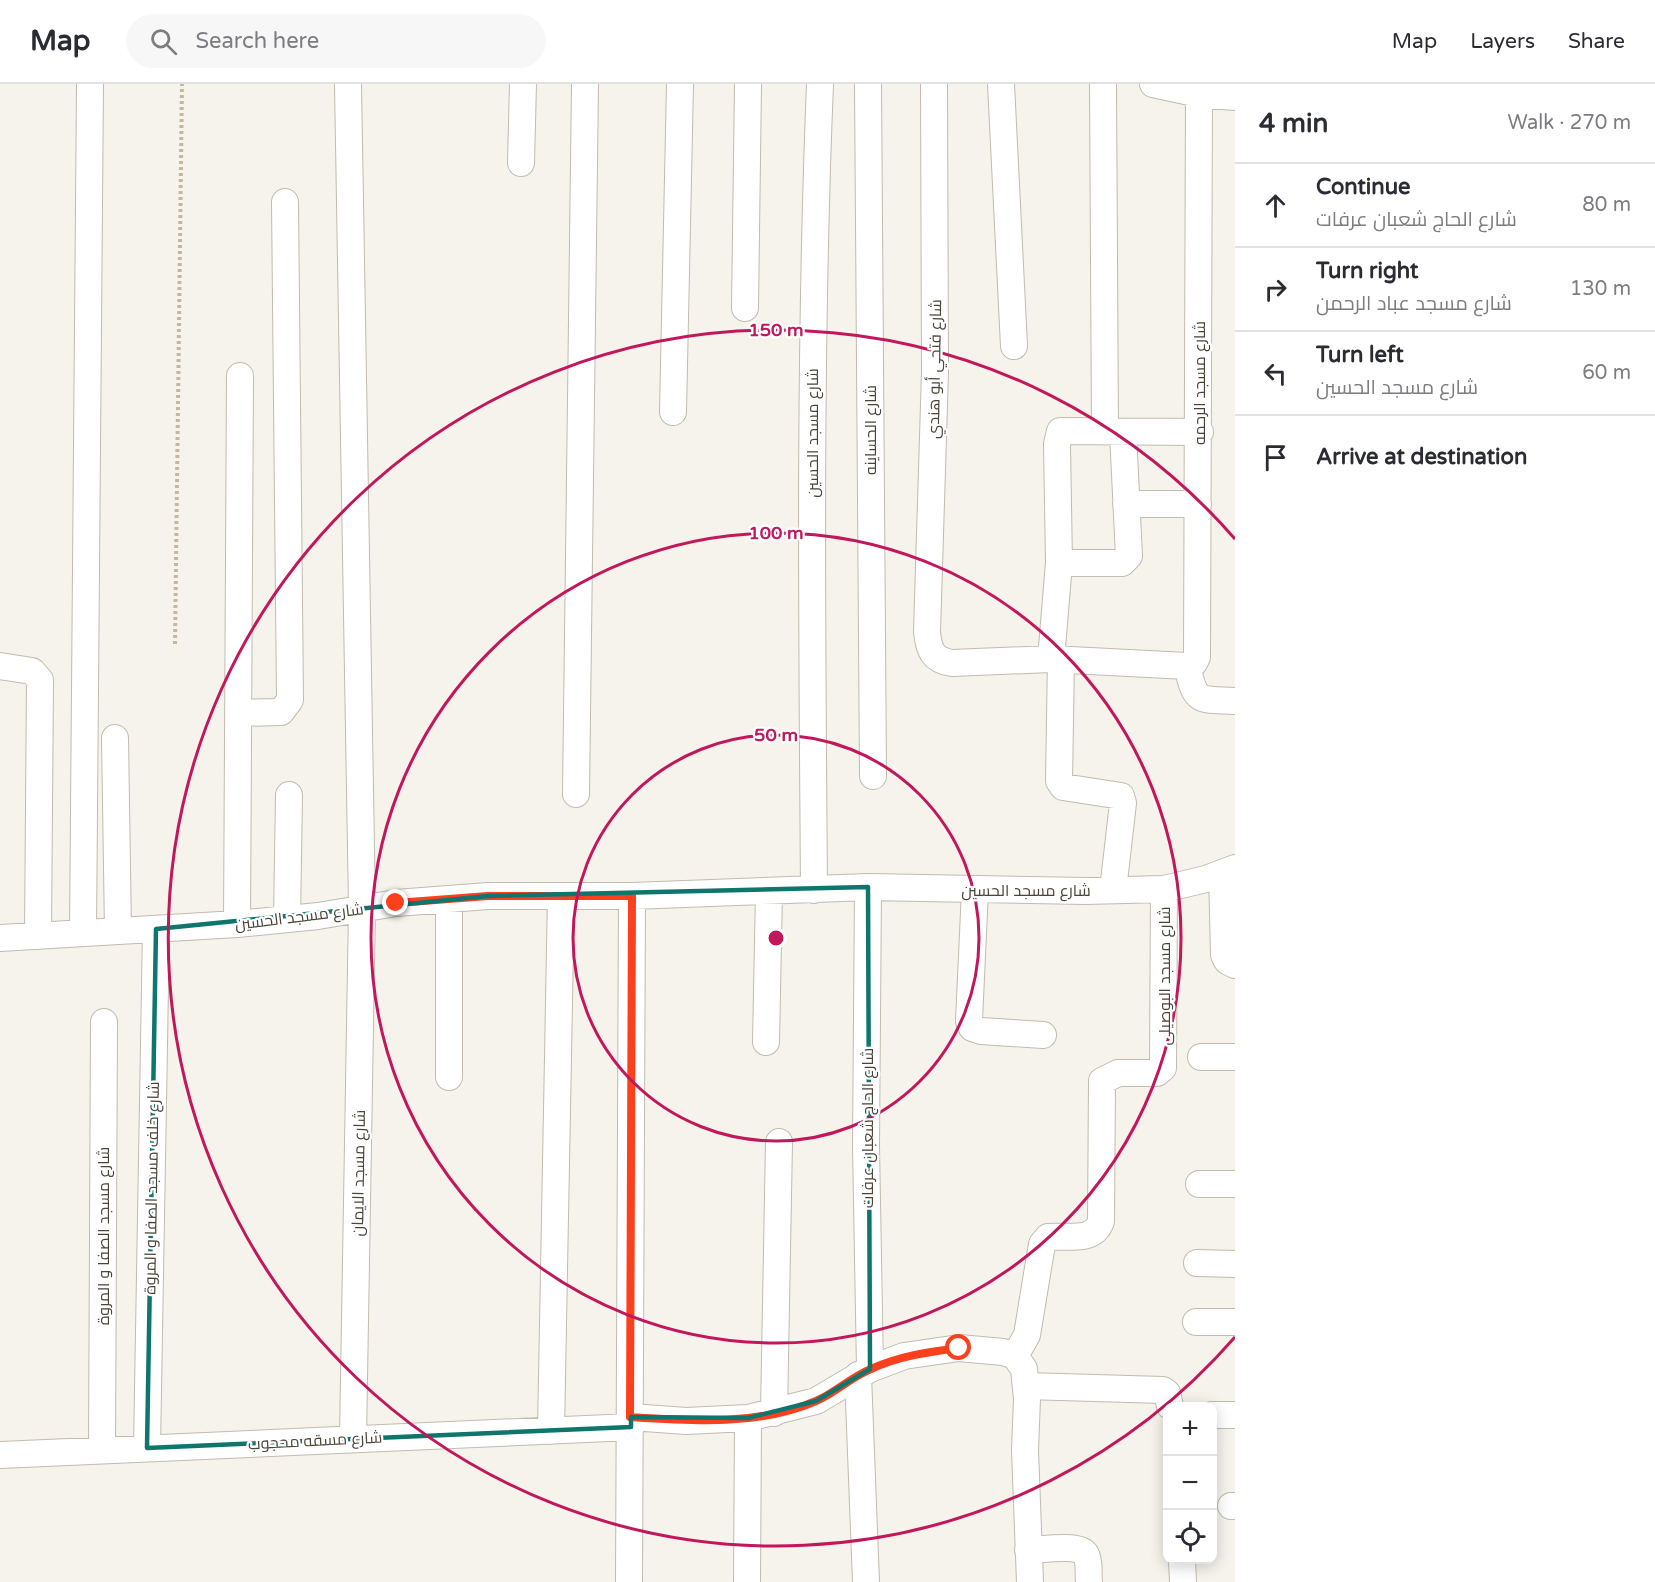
<!DOCTYPE html>
<meta charset="utf-8">
<style>
:root{--surface:#fff;--page:#f7f7f7;--text:#2b2b33;--muted:#7c7c81;--line:#e1e1e2}
body{margin:0;font-family:"Varela Round",Cairo,sans-serif;background:var(--page);color:var(--text)}
.controls{position:absolute;right:18px;bottom:18px;display:grid;overflow:hidden;border-radius:12px;box-shadow:0 3px 15px #0003}
.controls button{width:54px;height:54px;display:grid;place-items:center;padding:0;border:0;border-bottom:2px solid var(--line);background:var(--surface);color:var(--text);font:30px sans-serif}
.stop{position:absolute;width:18px;height:18px;margin:-14px;border:4px solid #fc3f1d;border-radius:50%;background:#fff}
.stop.end{background:#fc3f1d;border-color:#fff;box-shadow:0 2px 6px #0008}
.list{margin:0;padding:0;list-style:none}
h2{display:flex;justify-content:space-between;align-items:center;height:78px;margin:0;padding:0 24px;font-size:26px}
h2 small{font-size:20px;font-weight:400;color:var(--muted)}
.list li{display:grid;grid-template-columns:39px 1fr auto;gap:18px;align-items:center;box-sizing:border-box;height:84px;padding:0 24px;border-top:2px solid var(--line)}
.list b{display:block;font-size:22px;white-space:nowrap}
.list p{margin:0;font-size:20px;white-space:nowrap;color:var(--muted)}
.list em{font-size:20px;font-style:normal;color:var(--muted)}
.icon{flex:none;width:33px;height:33px;fill:none;stroke:currentColor;stroke-width:2;stroke-linecap:round;stroke-linejoin:round}
.map{position:relative;flex:none;width:1235px;height:1498px;overflow:hidden}
header{display:flex;align-items:center;gap:36px;box-sizing:border-box;height:84px;padding:0 30px;background:var(--surface);border-bottom:2px solid var(--line)}
header strong{font-size:28px}
nav{display:flex;gap:33px;margin-inline-start:auto;font-size:21px}
.search{width:420px;height:54px;background:var(--page);display:flex;align-items:center;gap:15px;box-sizing:border-box;padding:0 21px;border-radius:33px;color:var(--muted);font-size:22px}
main{display:flex}
aside{flex:1;background:var(--surface)}
.map>svg:first-child{display:block}
.lines{fill:none;stroke-linecap:round;stroke-linejoin:round}
.minor-casing{stroke:#c2bbae;stroke-width:28}
.path{stroke:#c4b79f;stroke-width:4;stroke-dasharray:3 3;stroke-linecap:butt}
.minor{stroke:#fff;stroke-width:26}
.route{stroke:#fc3f1d;stroke-width:8}
.marked{fill:none;stroke:#0f766e;stroke-width:4.5;stroke-linejoin:round}
.ring{fill:none;stroke:#c2185b;stroke-width:3}
.labels{text-anchor:middle;stroke-width:4.5;stroke-linejoin:round;paint-order:stroke}
.street-label{font-size:16px;fill:#4b4439;stroke:#fff}
.centre{fill:#c2185b;stroke:#fff;stroke-width:3}
.ring-label{font-size:18px;text-anchor:middle;font-weight:bold;fill:#c2185b;stroke:#fff;stroke-width:4.5;stroke-linejoin:round;paint-order:stroke}
</style>
<header>
<strong>Map</strong>
<div class="search"><svg class="icon" aria-label="search" viewBox="0 0 24 24"><circle cx="10" cy="10" r="6"/><path d="M15 15l6 6"/></svg>Search here</div>
<nav><a>Map</a><a>Layers</a><a>Share</a></nav>
</header>
<main>
<div class="map">
<svg width="1235" height="1498" viewBox="0 0 1235 1498">
<rect width="100%" height="100%" fill="#f6f3ec"/>
<g class="lines">
<g class="minor-casing">
<path id="minor" d="M348,0L362,824L353,1354
M868,0L873,692
M934,0L935,288L927,548C929,567 933,576 952,579L1051,575L1059,479H1122L1129,472L1123,349
M1001,0L1014,262
M1103,0L1105,348
M1153,0L1199,10L1235,13
M521,79L523,0
M745,224L748,0
M673,328L680,0
M1126,420H1198
M1059,479L1057,360L1060,347L1200,348
M1051,575L1187,582L1194,579L1197,573L1199,10
M1061,575L1059,697L1063,703L1121,712L1123,719L1113,806
M0,582L32,587L40,596L38,852
M1187,582C1196,620 1198,615 1235,617
M238,629L281,628L290,616L285,118
M115,654L118,847
M576,710L585,0
M1222,789L1224,871L1227,877L1235,881
M868,803L866,1062L870,1285
M814,806C812,537 809,269 820,0
M975,806L969,937L972,944L981,947L1043,951
M287,835L289,711
M237,840L240,292
M83,849L90,0
M0,854L237,840L318,832L396,819L488,812H632L868,803L1086,807L1164,805L1206,795L1235,784
M766,958L769,808
M1201,973H1235
M449,993V815
M1199,1100H1235
M1197,1179L1235,1180
M1196,1238H1235
M1015,1272L1027,1251L1042,1160L1048,1153C1067,1151 1094,1159 1101,1137L1102,997L1118,989H1157L1163,984L1164,805
M858,1291L866,1498
M1026,1302L1163,1306L1167,1309L1170,1322
M774,1329L779,1058
M1212,1331H1235
M631,1333L686,1337L748,1334L816,1317L870,1285L904,1272L959,1264L1003,1268L1015,1272L1024,1285L1027,1315L1025,1366L1030,1498
M551,1347L561,812
M147,1364L156,845
M102,1366L104,938
M0,1371L631,1343
M1231,1422H1235
M1028,1466C1040,1466 1077,1460 1085,1469C1090,1476 1088,1490 1089,1498
M1182,1476L1183,1498
M629,1498L632,812
M747,1498L748,1334"/>
</g>
<path class="path" d="M175,560L182,0"/>
<use href="#minor" class="minor"/>
</g>
<g class="lines">
<path class="route" d="M396,819L488,812H632L630,1333C691,1337 759,1342 816,1317C835,1309 851,1293 871,1285C899,1272 928,1268 959,1264"/>
</g>
<path class="marked" d="M868,803L870,1285L816,1317L748,1334L631,1333V1343L147,1364L156,845L488,812Z"/>
<g class="ring">
<circle cx="776" cy="854" r="203"/>
<circle cx="776" cy="854" r="405"/>
<path d="M1235 1253A608 608 0 1 1 1235 455"/>
</g>
<g class="labels">
<g class="street-label">
<text transform="translate(934 285) rotate(-89)" y="6">شارع فتحي أبو هندي</text>
<text transform="translate(1199 299) rotate(-90)" y="6">شارع مسجد الرحمه</text>
<text transform="translate(870 346) rotate(-90)" y="6">شارع الحساينه</text>
<text transform="translate(812 349) rotate(-90)" y="6">شارع مسجد الحسين</text>
<text x="1026" y="812">شارع مسجد الحسين</text>
<text transform="translate(299 832) rotate(-7)" y="6">شارع مسجد الحسين</text>
<text transform="translate(1164 892) rotate(-90)" y="6">شارع مسجد البوصيلى</text>
<text transform="translate(867 1044) rotate(-90)" y="6">شارع الحاج شعبان عرفات</text>
<text transform="translate(358 1089) rotate(-89)" y="6">شارع مسجد الايمان</text>
<text transform="translate(151 1104) rotate(-89)" y="6">شارع خلف مسجد الصفا و المروة</text>
<text transform="translate(103 1152) rotate(-90)" y="6">شارع مسجد الصفا و المروة</text>
<text transform="translate(315 1356) rotate(-3)" y="6">شارع مسقه محجوب</text>
</g>
</g>
<circle cx="776" cy="854" r="9" class="centre"/>
<g class="ring-label">
<text x="776" y="252">150 m</text>
<text x="776" y="455">100 m</text>
<text x="776" y="657">50 m</text>
</g>
</svg>
<div class="controls">
<button>+</button>
<button>−</button>
<button><svg class="icon" aria-label="locate" viewBox="0 0 24 24"><circle cx="12" cy="12" r="6"/><path d="M12 2v4M12 18v4M2 12h4M18 12h4"/></svg></button>
</div>
<div class="stop" style="left:959px;top:1264px"></div>
<div class="stop end" style="left:396px;top:819px"></div>
</div>
<aside>
<h2>4 min<small>Walk · 270 m</small></h2>
<ul class="list">
<li><svg class="icon" aria-label="ahead" viewBox="0 0 24 24"><path d="M12 20V5M6 11l6-6 6 6"/></svg><div><b>Continue</b><p>شارع الحاج شعبان عرفات</p></div><em>80 m</em></li>
<li><svg class="icon" aria-label="right" viewBox="0 0 24 24"><path d="M7 20v-9h11M14 6l5 5-5 5"/></svg><div><b>Turn right</b><p>شارع مسجد عباد الرحمن</p></div><em>130 m</em></li>
<li><svg class="icon" aria-label="left" viewBox="0 0 24 24"><path d="M17 20v-9H6M10 6l-5 5 5 5"/></svg><div><b>Turn left</b><p>شارع مسجد الحسين</p></div><em>60 m</em></li>
<li><svg class="icon" aria-label="arrive" viewBox="0 0 24 24"><path d="M6 21V4h12l-3 4 3 4H6"/></svg><div><b>Arrive at destination</b></div></li>
</ul>
</aside>
</main>
